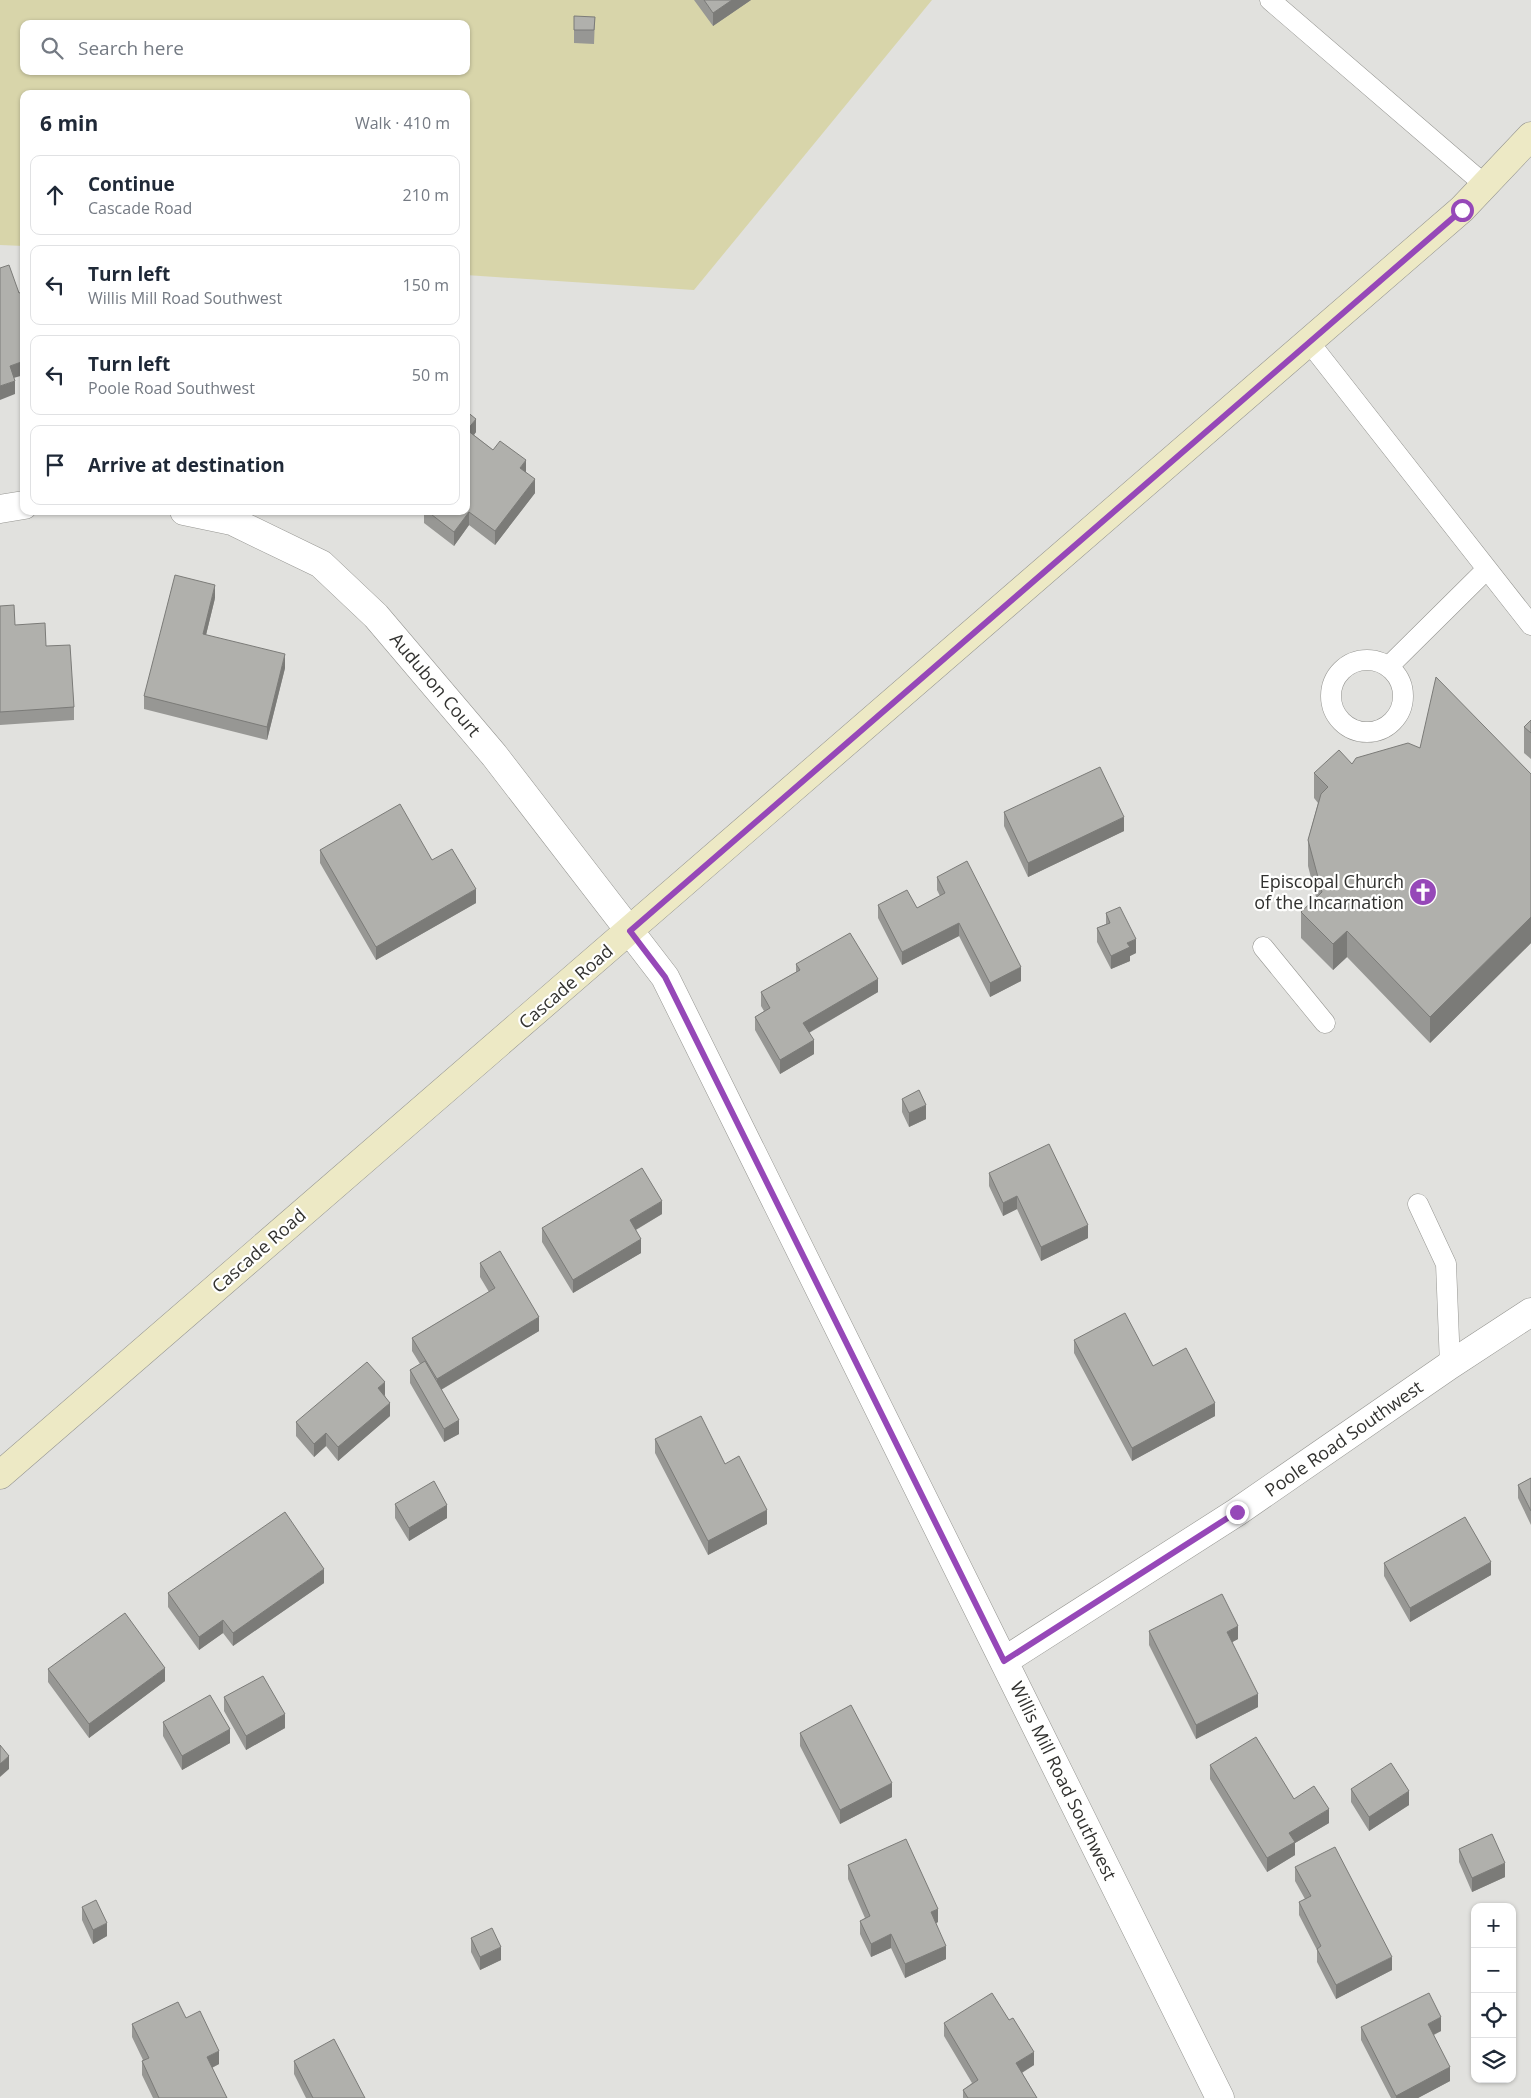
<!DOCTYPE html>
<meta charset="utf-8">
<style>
:root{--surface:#fff;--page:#f2f2f3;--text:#1f2937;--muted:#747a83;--line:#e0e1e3}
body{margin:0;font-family:"Open Sans",sans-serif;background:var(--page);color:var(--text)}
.controls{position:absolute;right:15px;bottom:15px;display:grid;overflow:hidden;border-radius:10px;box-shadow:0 1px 4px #0004}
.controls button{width:45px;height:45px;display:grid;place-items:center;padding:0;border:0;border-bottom:1px solid var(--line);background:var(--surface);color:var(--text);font:25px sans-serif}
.stop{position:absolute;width:15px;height:15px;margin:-11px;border:4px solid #9648b8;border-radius:50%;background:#fff}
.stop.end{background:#9648b8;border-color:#fff;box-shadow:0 1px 5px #0008}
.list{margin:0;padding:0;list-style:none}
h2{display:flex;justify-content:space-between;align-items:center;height:65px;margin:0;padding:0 20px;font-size:21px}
h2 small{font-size:16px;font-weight:400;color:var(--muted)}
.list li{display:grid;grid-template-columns:32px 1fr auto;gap:15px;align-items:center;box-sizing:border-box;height:80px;margin:0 10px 10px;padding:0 10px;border:1px solid var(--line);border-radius:10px}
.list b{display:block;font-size:19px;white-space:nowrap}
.list p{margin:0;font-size:16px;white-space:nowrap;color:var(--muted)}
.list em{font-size:16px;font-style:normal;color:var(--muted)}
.icon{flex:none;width:28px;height:28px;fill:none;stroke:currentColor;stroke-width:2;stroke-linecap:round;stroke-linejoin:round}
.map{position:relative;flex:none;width:1531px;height:2098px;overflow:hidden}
.search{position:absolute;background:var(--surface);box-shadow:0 1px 4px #0004;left:20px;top:20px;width:450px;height:55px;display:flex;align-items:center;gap:12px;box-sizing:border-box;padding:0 18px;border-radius:10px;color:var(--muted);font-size:19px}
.panel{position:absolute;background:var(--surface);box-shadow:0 1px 4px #0004;left:20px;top:90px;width:450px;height:425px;border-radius:10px}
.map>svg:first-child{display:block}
.green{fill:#d8d5aa;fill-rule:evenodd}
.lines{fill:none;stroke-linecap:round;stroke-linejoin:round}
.lane-casing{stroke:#959591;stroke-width:21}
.street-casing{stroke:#959591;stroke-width:29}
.secondary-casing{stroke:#959591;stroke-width:29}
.lane{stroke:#fff;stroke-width:20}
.street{stroke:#fff;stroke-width:28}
.secondary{stroke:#ede9c5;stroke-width:28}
.wall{fill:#979794}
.shaded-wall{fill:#7b7b78}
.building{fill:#b0b0ac;stroke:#7b7b78}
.route{stroke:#9648b8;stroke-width:6}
.labels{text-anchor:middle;stroke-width:4.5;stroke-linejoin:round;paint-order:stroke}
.street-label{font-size:18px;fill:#31312f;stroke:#fffffe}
.poi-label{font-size:18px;fill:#31312f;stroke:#fffffe;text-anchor:end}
</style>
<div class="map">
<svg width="1531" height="2098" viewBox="0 0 1531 2098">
<rect width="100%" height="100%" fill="#e1e1de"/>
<path class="green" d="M0,0H932L694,290L466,275V94H24V246L0,245ZM24,24H466V71H24Z"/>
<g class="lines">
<g class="lane-casing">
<path id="lane" d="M1270,0L1485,185
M1309,342L1531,625
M1331 696a36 36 0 1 1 72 0a36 36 0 1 1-72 0Z
M1388,667L1487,569
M1263,947L1325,1023
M1418,1204L1446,1264L1450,1365"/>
</g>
<g class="street-casing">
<path id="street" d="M0,509L24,505
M184,511L232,521L321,564L376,616L494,755L665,977L1220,2098
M1004,1661L1237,1512L1450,1365L1531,1312"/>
</g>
<g class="secondary-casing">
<path id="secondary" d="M0,1475L1462,209L1531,136"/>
</g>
<use href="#lane" class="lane"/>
<use href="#street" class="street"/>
<use href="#secondary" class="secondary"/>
</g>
<path class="wall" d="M694,0H751L713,26Z
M595,17L594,44L574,43V30Z
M466,411L476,432L474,435L493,450L526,472L535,493L495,545L469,525L454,546L424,523V514L421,511H466Z
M215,598L206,635L285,668L267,740L144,709V696Z
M0,606L15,625L46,646L74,707V720L0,725Z
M1531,720V759L1524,753V727Z
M1420,748L1531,774V943L1430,1043L1347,957L1333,970L1301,938V912L1316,897L1308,866V840L1318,803L1314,798V773Z
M1004,812L1124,831L1028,877L1004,826Z
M320,850L432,860L476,903L376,960L320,863Z
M937,877L1021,981L990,997L959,936L902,965L878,918V905L917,908L940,896L937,890Z
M1106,913L1136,953L1130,956V961L1111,969L1097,942V928L1106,924Z
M796,964L878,992L809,1033L814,1054L780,1074L755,1030V1017L764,1011L761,1006V992L796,972Z
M902,1099L926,1119L909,1127L902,1112Z
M989,1173L1088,1238L1041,1261L1017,1209L1003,1216L989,1186Z
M662,1214L636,1230L641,1253L573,1293L542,1242V1228Z
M480,1263L539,1331L441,1390L459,1434L444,1442L410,1383V1370L420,1364L412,1351V1338L489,1292L480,1277Z
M1074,1340L1215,1416L1132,1461L1074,1353Z
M385,1395L390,1416L338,1461L326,1446L314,1457L296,1436V1422Z
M655,1439L725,1464L767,1524L708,1555L655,1453Z
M1531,1478V1525L1518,1498V1485Z
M395,1504L447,1518L409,1541L395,1518Z
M1384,1563L1491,1575L1410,1622L1384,1576Z
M324,1583L233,1646L223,1633L199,1650L168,1607V1593Z
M1149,1631L1238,1639L1232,1642L1258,1707L1196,1739L1149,1645Z
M48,1669L165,1681L89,1738L48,1682Z
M224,1697L285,1728L246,1750L224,1711Z
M163,1722L230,1743L182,1770L163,1736Z
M800,1733L892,1797L840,1824L800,1746Z
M1210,1765L1294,1799L1329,1823L1295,1843V1855L1267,1872L1210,1779Z
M1351,1789L1409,1805L1369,1831L1351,1802Z
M1459,1849L1505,1877L1472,1892L1459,1862Z
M848,1865L938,1922L936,1923L946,1959L905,1978L891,1948L871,1957L860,1934V1921L865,1918L848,1879Z
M1295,1867L1392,1970L1336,1999L1317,1962V1950L1299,1915V1902L1305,1899L1295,1881Z
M82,1907L107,1936L93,1944L82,1920Z
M471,1938L501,1960L480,1970L471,1952Z
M186,2018L219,2064L212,2068L227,2098H153L142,2075V2061L143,2060L132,2037V2024Z
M944,2023L1034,2065L1022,2073L1037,2098H963V2090L972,2083L944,2036Z
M1361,2027L1441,2031L1434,2035L1450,2081L1418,2098H1391L1361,2040Z
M294,2061L365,2098H306L294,2074Z"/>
<path class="shaded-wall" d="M732,0H751L713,26V13Z
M24,361V375L10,379V366Z
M15,381V394L0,400V386Z
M476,419V432L467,444V430Z
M526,460V474L520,468Z
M535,479V493L495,545V531Z
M469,512V525L454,546V532Z
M215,585V598L203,647V634Z
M285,654V668L267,740V727Z
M1124,817V831L1028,877V863Z
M476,889V903L376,960V947Z
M1531,917V943L1430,1043V1017Z
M959,923V936L902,965V952Z
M1347,931V957L1333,970V944Z
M1136,939V953L1130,956V961L1111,969V956L1127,943Z
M1021,967V981L990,997V983Z
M878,979V992L803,1036V1023Z
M814,1040V1054L780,1074V1060Z
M926,1105V1119L909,1127V1113Z
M1017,1196V1209L1003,1216V1203Z
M662,1201V1214L630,1233V1220Z
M1088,1225V1238L1041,1261V1247Z
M641,1239V1253L573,1293V1280Z
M539,1317V1331L437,1392V1379Z
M385,1382V1395L378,1401V1388Z
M390,1403V1416L338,1461V1447Z
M1215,1403V1416L1132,1461V1448Z
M459,1420V1434L444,1442V1429Z
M326,1433V1446L314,1457V1444Z
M447,1505V1518L409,1541V1528Z
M767,1510V1524L708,1555V1541Z
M1491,1562V1575L1410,1622V1608Z
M324,1569V1583L233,1646V1633Z
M223,1620V1633L199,1650V1637Z
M1238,1626V1639L1227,1645V1632Z
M165,1668V1681L89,1738V1724Z
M1258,1694V1707L1196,1739V1725Z
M285,1714V1728L246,1750V1736Z
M230,1729V1743L182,1770V1756Z
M9,1756V1769L0,1777V1764Z
M892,1783V1797L840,1824V1810Z
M1409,1791V1805L1369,1831V1817Z
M1329,1809V1823L1295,1843V1855L1267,1872V1858L1289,1833Z
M1505,1863V1877L1472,1892V1878Z
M938,1909V1922L931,1926V1912Z
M107,1923V1936L93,1944V1930Z
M891,1934V1948L871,1957V1944Z
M946,1946V1959L905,1978V1964Z
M501,1947V1960L480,1970V1957Z
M1392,1957V1970L1336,1999V1985Z
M1441,2017V2031L1428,2037V2024Z
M219,2051V2064L207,2070V2057Z
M1034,2052V2065L1016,2076V2063Z
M1450,2067V2081L1418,2098H1396V2096Z"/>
<path class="building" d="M704,0H732L713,13Z
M574,16L595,17L594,30H574Z
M9,265L19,293L24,291V361L10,366L15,381L0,386V268Z
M466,411L476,419L467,430L493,450L500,441L526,460L520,468L535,479L495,531L469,512L454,532L427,511H466Z
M175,575L215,585L203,634L285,654L267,727L144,696Z
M14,605L15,625L45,623L46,646L70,645L74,707L0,712V606Z
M1436,677L1531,774V917L1430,1017L1347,931L1333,944L1301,912L1322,892L1308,840L1321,794L1328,787L1314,773L1339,750L1352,764L1356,758L1408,743L1420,748Z
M1531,720V733L1524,727Z
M1100,767L1124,817L1028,863L1004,812Z
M400,804L432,860L452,849L476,889L376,947L320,850Z
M967,861L1021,967L990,983L959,923L902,952L878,905L907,890L917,908L945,893L937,877Z
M1120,907L1136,939L1127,943L1130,947L1111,956L1097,928L1110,923L1106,913Z
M850,933L878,979L803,1023L814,1040L780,1060L755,1017L770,1008L761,992L800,970L796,964Z
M919,1090L926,1105L909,1113L902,1099Z
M1049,1144L1088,1225L1041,1247L1017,1196L1003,1203L989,1173Z
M642,1168L662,1201L630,1220L641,1239L573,1280L542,1228Z
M500,1251L539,1317L437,1379L412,1338L495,1288L480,1263Z
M1125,1313L1153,1366L1186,1348L1215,1403L1132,1448L1074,1340Z
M425,1361L459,1420L444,1429L410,1370Z
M367,1362L385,1382L378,1388L390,1403L338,1447L326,1433L314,1444L296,1422Z
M701,1416L725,1464L739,1456L767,1510L708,1541L655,1439Z
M1531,1478V1511L1518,1485Z
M434,1481L447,1505L409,1528L395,1504Z
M285,1512L324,1569L233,1633L223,1620L199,1637L168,1593Z
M1465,1517L1491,1562L1410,1608L1384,1563Z
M1222,1594L1238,1626L1227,1632L1258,1694L1196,1725L1149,1631Z
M125,1613L165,1668L89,1724L48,1669Z
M263,1676L285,1714L246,1736L224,1697Z
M210,1695L230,1729L182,1756L163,1722Z
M851,1705L892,1783L840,1810L800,1733Z
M1256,1737L1294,1799L1314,1786L1329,1809L1289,1833L1295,1842L1267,1858L1210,1765Z
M0,1745L9,1756L0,1764Z
M1391,1763L1409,1791L1369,1817L1351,1789Z
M1492,1834L1505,1863L1472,1878L1459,1849Z
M906,1839L938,1909L931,1912L946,1946L905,1964L891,1934L871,1944L860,1921L870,1916L848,1865Z
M1335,1847L1392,1957L1336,1985L1317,1949L1321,1946L1299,1902L1311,1896L1295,1867Z
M96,1900L107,1923L93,1930L82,1907Z
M492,1928L501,1947L480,1957L471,1938Z
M992,1993L1009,2020L1013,2018L1034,2052L1016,2063L1037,2098H968L963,2090L978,2080L944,2023Z
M1429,1993L1441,2017L1428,2024L1450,2067L1396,2096L1361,2027Z
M178,2002L186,2018L200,2011L219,2051L207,2057L227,2098H159L142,2061L149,2058L132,2024Z
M334,2039L365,2098H313L294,2061Z"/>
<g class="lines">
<path class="route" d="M1237,1512L1004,1661L665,977L630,931L1462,210"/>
</g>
<defs>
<g id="church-disc" transform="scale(1.4375)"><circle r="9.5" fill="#9648b8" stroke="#fffffe"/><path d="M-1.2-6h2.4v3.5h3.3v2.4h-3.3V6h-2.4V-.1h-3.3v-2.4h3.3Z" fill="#fff"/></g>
</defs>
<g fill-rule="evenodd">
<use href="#church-disc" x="1423" y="892"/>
</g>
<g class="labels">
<g class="street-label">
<text transform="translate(435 685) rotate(50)" y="6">Audubon Court</text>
<text transform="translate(566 987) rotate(-41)" y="6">Cascade Road</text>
<text transform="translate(259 1251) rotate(-41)" y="6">Cascade Road</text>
<text transform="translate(1344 1439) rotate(-35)" y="6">Poole Road Southwest</text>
<text transform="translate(1063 1781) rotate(64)" y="6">Willis Mill Road Southwest</text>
</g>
<g class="poi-label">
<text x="1404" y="888">Episcopal Church<tspan x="1404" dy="21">of the Incarnation</tspan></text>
</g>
</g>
</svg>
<div class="controls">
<button>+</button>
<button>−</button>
<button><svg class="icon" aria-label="locate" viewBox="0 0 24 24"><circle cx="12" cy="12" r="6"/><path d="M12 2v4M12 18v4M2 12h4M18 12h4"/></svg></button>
<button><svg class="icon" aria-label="layers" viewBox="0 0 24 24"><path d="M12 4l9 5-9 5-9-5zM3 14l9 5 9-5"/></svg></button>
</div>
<div class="stop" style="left:1462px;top:210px"></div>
<div class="stop end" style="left:1237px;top:1512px"></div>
<div class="search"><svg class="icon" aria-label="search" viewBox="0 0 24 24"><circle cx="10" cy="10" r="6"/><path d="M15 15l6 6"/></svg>Search here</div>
<section class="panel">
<h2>6 min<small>Walk · 410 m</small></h2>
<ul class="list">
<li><svg class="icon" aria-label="ahead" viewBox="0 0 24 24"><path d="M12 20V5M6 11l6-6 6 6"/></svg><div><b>Continue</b><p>Cascade Road</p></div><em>210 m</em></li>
<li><svg class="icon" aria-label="left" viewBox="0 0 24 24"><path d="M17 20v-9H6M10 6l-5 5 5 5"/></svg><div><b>Turn left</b><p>Willis Mill Road Southwest</p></div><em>150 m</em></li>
<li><svg class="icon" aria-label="left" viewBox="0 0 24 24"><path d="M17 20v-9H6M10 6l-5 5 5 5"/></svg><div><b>Turn left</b><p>Poole Road Southwest</p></div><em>50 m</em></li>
<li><svg class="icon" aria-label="arrive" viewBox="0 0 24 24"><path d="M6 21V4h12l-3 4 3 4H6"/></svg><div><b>Arrive at destination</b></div></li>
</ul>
</section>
</div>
